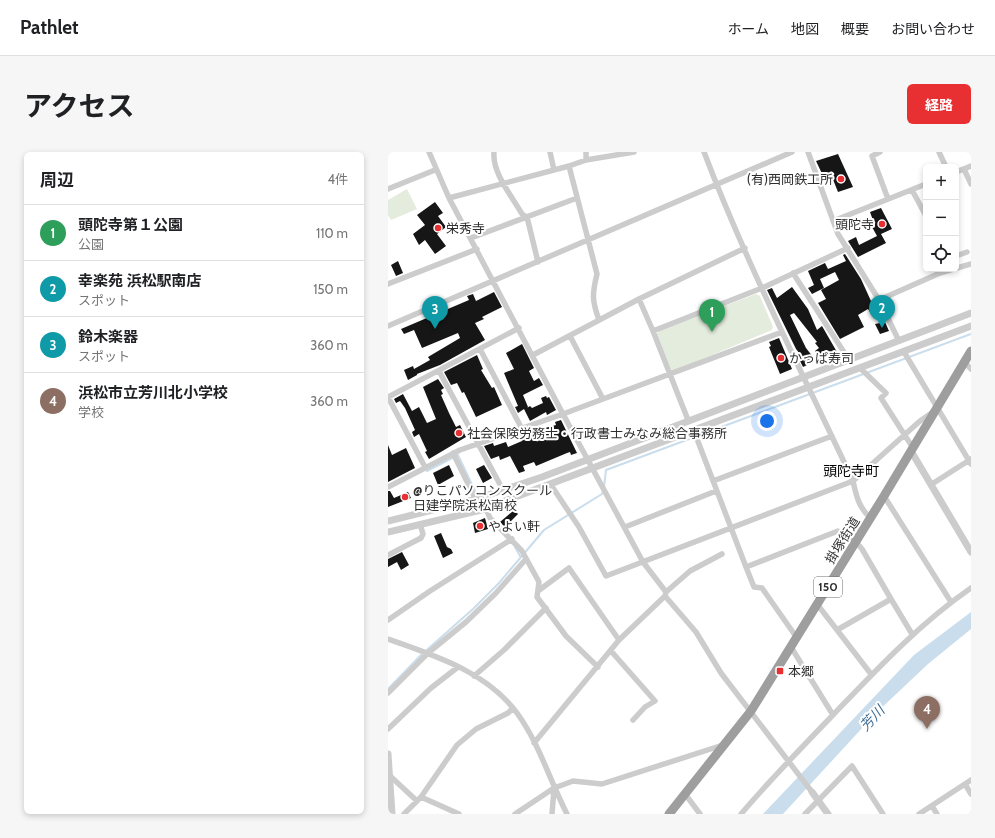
<!DOCTYPE html>
<html lang="ja">
<meta charset="utf-8">
<style>
:root{--surface:#fff;--page:#f6f6f6;--text:#202124;--muted:#757577;--line:#e0e0e0;--accent:#e83033}
body{margin:0;font-family:Cabin,"Noto Sans JP",sans-serif;background:var(--page);color:var(--text)}
.controls{position:absolute;right:12px;top:12px;display:grid;overflow:hidden;border-radius:6px;box-shadow:0 2px 6px #0003}
.controls button{width:36px;height:36px;display:grid;place-items:center;padding:0;border:0;border-bottom:1px solid var(--line);background:var(--surface);color:var(--text);font:20px sans-serif}
.you{position:absolute;left:379px;top:269px;width:14px;height:14px;margin:-10px;border:3px solid #fff;border-radius:50%;background:#1a73e8;box-shadow:0 0 0 6px #1a73e833}
.badge{display:grid;place-items:center;width:26px;height:26px;border-radius:50%;background:var(--accent);color:#fff;font-size:13px;font-weight:700}
.pin{position:absolute;translate:-50% -33px;filter:drop-shadow(0 1px 2px #0008)}
.pin::after{content:'';position:absolute;top:21px;width:14px;height:12px;background:inherit;clip-path:polygon(0 0,100% 0,50% 100%)}
.list{margin:0;padding:0;list-style:none}
h2{display:flex;justify-content:space-between;align-items:center;height:52px;margin:0;padding:0 16px;font-size:17px}
h2 small{font-size:13px;font-weight:400;color:var(--muted)}
.list li{display:grid;grid-template-columns:26px 1fr auto;gap:12px;align-items:center;box-sizing:border-box;height:56px;padding:0 16px;border-top:1px solid var(--line)}
.list b{display:block;font-size:15px;white-space:nowrap}
.list p{margin:0;font-size:13px;white-space:nowrap;color:var(--muted)}
.list em{font-size:13px;font-style:normal;color:var(--muted)}
.icon{flex:none;width:22px;height:22px;fill:none;stroke:currentColor;stroke-width:2;stroke-linecap:round;stroke-linejoin:round}
.map{position:relative;flex:none;width:583px;height:662px;overflow:hidden;border-radius:6px}
header{display:flex;align-items:center;gap:24px;box-sizing:border-box;height:56px;padding:0 20px;background:var(--surface);border-bottom:1px solid var(--line)}
header strong{font-size:19px}
nav{display:flex;gap:22px;margin-inline-start:auto;font-size:14px}
.intro{display:flex;align-items:center;justify-content:space-between;box-sizing:border-box;height:96px;padding:0 24px}
h1{margin:0;font-size:28px}
.button{padding:10px 18px;border-radius:6px;background:var(--accent);color:#fff;font-size:14px;font-weight:700}
main{display:flex;gap:24px;padding:0 24px}
aside{flex:1;background:var(--surface);border-radius:6px;box-shadow:0 2px 6px #0003}
.map>svg:first-child{display:block}
.green{fill:#e4ecdd}
.water{fill:#c9ddec}
.lines{fill:none;stroke-linecap:round;stroke-linejoin:round}
.stream{stroke:#c9ddec;stroke-width:2}
.building{fill:#161616}
.minor{stroke:#ccc;stroke-width:5.5}
.tertiary{stroke:#ccc;stroke-width:7}
.trunk{stroke:#9e9e9e;stroke-width:9}
.poi-dot{fill:#e83033;stroke:#fff;stroke-width:1.5}
.labels{text-anchor:middle;stroke-width:4;stroke-linejoin:round;paint-order:stroke}
.shield{fill:#fff;stroke:#6d6d6d;stroke-width:1}
.shield-label{font-size:12px;font-weight:bold;fill:#2f2f2f}
.poi-label{font-size:13px;fill:#2f2f2f;stroke:#fff;text-anchor:start}
.street-label{font-size:13px;fill:#2f2f2f;stroke:#fff}
.neighbourhood-label{font-size:14px;fill:#000;stroke:#fff}
.water-label{font-size:14px;font-style:italic;fill:#3c6c93;stroke:#fff}
</style>
<header>
<strong>Pathlet</strong>
<nav><a>ホーム</a><a>地図</a><a>概要</a><a>お問い合わせ</a></nav>
</header>
<div class="intro"><h1>アクセス</h1><a class="button">経路</a></div>
<main>
<aside>
<h2>周辺<small>4件</small></h2>
<ul class="list">
<li><span class="badge" style="background:#2e9e5b">1</span><div><b>頭陀寺第１公園</b><p>公園</p></div><em>110 m</em></li>
<li><span class="badge" style="background:#0f9aa8">2</span><div><b>幸楽苑 浜松駅南店</b><p>スポット</p></div><em>150 m</em></li>
<li><span class="badge" style="background:#0f9aa8">3</span><div><b>鈴木楽器</b><p>スポット</p></div><em>360 m</em></li>
<li><span class="badge" style="background:#8d6e63">4</span><div><b>浜松市立芳川北小学校</b><p>学校</p></div><em>360 m</em></li>
</ul>
</aside>
<div class="map">
<svg width="583" height="662" viewBox="0 0 583 662">
<rect width="100%" height="100%" fill="#fff"/>
<path class="green" d="M19,37L29,57L3,68L0,63V48Z
M368,142L372,144L385,175L384,178L286,219L283,217L269,182L271,179Z"/>
<path class="water" d="M583,460V477L540,512L487,562L395,662H375L526,503Z"/>
<g class="lines">
<path class="stream" d="M38,317L39,319L70,303L95,356
M216,335L218,318L583,182
M127,395L132,404
M0,537L32,504L85,457L111,431L156,378L214,342L215,339"/>
</g>
<path class="building" d="M450,2L465,35L450,40L444,25L437,28L428,9Z
M47,50L55,61L50,64L58,75L49,82L58,94L47,102L37,88L31,93L25,82L37,73L29,63Z
M493,56L504,77L493,82L498,91L470,105L460,89L468,85L471,93L489,84L484,75L487,74L482,60Z
M465,66L468,73L459,77H455L453,70Z
M457,102L473,127L483,149L486,148L490,156L482,160L480,157L470,163L476,175L452,187L430,151L438,147L433,138L451,128L447,120L432,127L436,136L424,142L420,136L426,133L420,119L437,111L440,117L458,109L455,103Z
M10,109L15,121L8,124L3,113Z
M404,135L420,157L429,178L434,174L449,200L433,208L427,199L431,196L427,191L429,190L406,161L402,163L418,196L425,205L421,208L423,211L415,215L412,209L416,207L408,197L379,138L384,136L389,146Z
M106,140L114,155L94,165L96,167L87,171L97,188L52,213L29,222V223L20,228L16,218L25,214L26,217L42,208L40,205L72,186L70,181L34,196L26,178L16,182L13,177L81,148L79,144L85,142L88,149Z
M497,170L501,179L492,182L487,172Z
M391,186L404,217L392,222L381,195L383,194L381,190Z
M134,192L146,216L141,219L146,229L151,226L155,233L135,243L140,255L139,256L142,254L144,256L155,251L153,246L158,244L159,246L161,245L168,258L159,263L158,260L142,269L136,257L130,261L127,255L130,254L116,221L126,217L118,201Z
M89,203L95,217L93,218L104,236L106,235L114,253L88,265L76,240L74,241L69,231L63,233L56,220Z
M50,227L56,236L53,238L55,242L53,243L61,261L68,275L72,273L78,285L41,307L37,300L39,299L31,282L26,285L24,280L27,278L17,256L12,249L8,251L6,247L15,242L24,259L31,255L39,271L48,267L35,235Z
M173,268L189,301L183,303L182,300L179,301L148,314L146,310L135,314L137,319L131,321L122,304L112,308L111,304L103,307L96,294L105,291L106,294L118,290L120,295L134,289L132,283L137,281L139,285L148,282L158,278L157,276L168,273L167,270Z
M0,293L4,303L18,296L27,316L0,330Z
M61,313L66,324L50,333L45,321Z
M96,313L104,326L95,331L88,317Z
M0,339H2L6,346L20,340L23,346L0,355Z
M126,358L130,362L117,375L112,370Z
M97,366L100,377L87,381L85,371Z
M53,381L59,395L63,397L65,401L55,406L46,384Z
M14,400L21,413L13,418L9,410L0,415V407Z"/>
<g class="lines">
<path class="minor" d="M41,0L61,46L175,262L255,410L278,440L277,444L308,480L333,521L424,640
M106,0C104,21 124,44 134,62L139,65L150,110
M162,0L166,18
M316,0C359,113 414,220 465,329C468,343 471,357 483,366
M420,0L450,82L491,148L511,189
M492,0L484,4L500,47
M551,0L558,15
M198,8L246,0
M181,14L198,8V0
M576,17L583,32
M568,20L583,14
M0,37L47,18
M524,38L538,64
M61,46L181,14L209,122C204,142 204,149 211,168
M445,69L538,32
M83,86L189,46
M568,104L579,100
M405,121L461,208
M0,132L89,97
M251,147L265,179
M491,148L552,121L583,112
M0,174L404,0
M182,184L215,247
M92,197L134,277
M516,200L583,312
M145,203L251,147L357,96
M577,211L583,217
M472,216L498,241L493,246L525,296
M51,219L115,338
M0,245L131,176
M0,245L37,315
M300,268L265,179L374,136L460,96
M306,279L358,415L450,379L468,390L474,397L503,447
M65,301L88,348
M325,329L444,284
M544,332L583,307
M163,333L191,375L218,424L465,329L532,269L545,260
M0,335L72,298L175,262L394,180
M496,344L563,450
M98,357L102,366L134,399L151,430L149,445L178,484L210,515
M237,375L328,339
M0,403L33,386L35,382L32,372
M358,415L366,435L374,436L409,486
M150,439L181,416L231,488
M278,440L302,419L334,402
M429,452L483,522
M0,468L42,439L124,387
M449,478L503,447L524,482
M0,487C46,503 99,520 129,561C151,591 162,629 179,662
M403,495L445,563
M223,499L267,549L257,555L245,568
M86,524L116,498L158,456
M0,541L40,501L78,470L108,441L138,407
M0,577L43,536L70,515
M146,591L231,488L277,444
M1,623L29,649
M577,632L583,642
M297,642L312,662
M33,645L71,662
M544,654L549,662
M16,662L33,645L69,593L88,577L120,561L125,556
M127,662L166,636L177,632L185,629L214,632L335,593
M164,662L166,637
M353,662C382,628 413,596 444,564C488,518 531,472 583,436
M417,662L464,614L495,662
M531,662L583,628"/>
<path class="tertiary" d="M523,299L583,400
M0,369L85,348L154,325L583,161
M0,380L93,358L583,174
M0,602L4,662
M424,640L440,662"/>
<path class="trunk" d="M281,662L363,559L496,344L583,199"/>
</g>
<g class="poi-dot">
<circle cx="453" cy="27" r="4"/>
<circle cx="494" cy="72" r="4"/>
<circle cx="50" cy="76" r="4"/>
<circle cx="393" cy="206" r="4"/>
<circle cx="71" cy="281" r="4"/>
<circle cx="17" cy="345" r="4"/>
<circle cx="92" cy="374" r="4"/>
<rect x="388" y="515" width="8" height="8" rx="2"/>
</g>
<g class="labels">
<rect class="shield" x="426" y="425" width="28" height="20" rx="3"/>
<g class="shield-label">
<text x="440" y="439">150</text>
</g>
<g class="poi-label">
<text x="445" y="32" text-anchor="end">(有)西岡鉄工所</text>
<text x="486" y="77" text-anchor="end">頭陀寺</text>
<text x="58" y="81">栄秀寺</text>
<text x="401" y="211">かっぱ寿司</text>
<text x="79" y="286">社会保険労務士・行政書士みなみ総合事務所</text>
<text x="25" y="343">@りこパソコンスクール<tspan x="25" dy="15">日建学院浜松南校</tspan></text>
<text x="100" y="379">やよい軒</text>
<text x="400" y="524">本郷</text>
</g>
<g class="street-label">
<text transform="translate(454 388) rotate(-58)" y="5">掛塚街道</text>
</g>
<g class="neighbourhood-label">
<text x="463" y="324">頭陀寺町</text>
</g>
<g class="water-label">
<text transform="translate(484 566) rotate(-47)" y="5">芳川</text>
</g>
</g>
</svg>
<div class="controls">
<button>+</button>
<button>−</button>
<button><svg class="icon" aria-label="locate" viewBox="0 0 24 24"><circle cx="12" cy="12" r="6"/><path d="M12 2v4M12 18v4M2 12h4M18 12h4"/></svg></button>
</div>
<div class="you"></div>
<div class="pin badge" style="left:324px;top:180px;background:#2e9e5b">1</div>
<div class="pin badge" style="left:494px;top:176px;background:#0f9aa8">2</div>
<div class="pin badge" style="left:47px;top:177px;background:#0f9aa8">3</div>
<div class="pin badge" style="left:539px;top:577px;background:#8d6e63">4</div>
</div>
</main>
